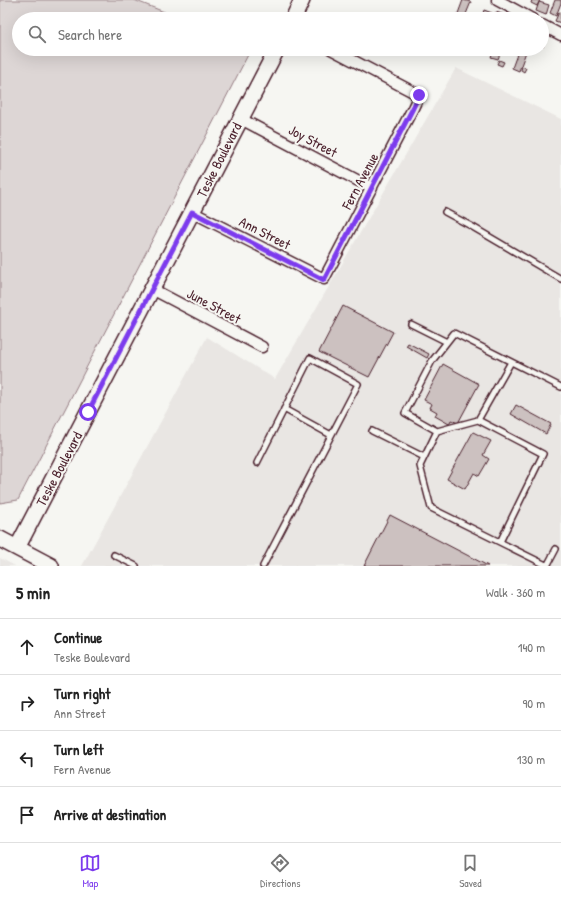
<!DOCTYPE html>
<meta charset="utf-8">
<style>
:root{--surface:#fff;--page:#f6f6f6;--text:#222;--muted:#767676;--line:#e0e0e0;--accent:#7c3aed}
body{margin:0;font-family:"Patrick Hand",sans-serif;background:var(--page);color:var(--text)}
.stop{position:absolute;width:12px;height:12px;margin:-9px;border:3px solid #7c3aed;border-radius:50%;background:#fff}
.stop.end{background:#7c3aed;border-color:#fff;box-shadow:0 1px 4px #0008}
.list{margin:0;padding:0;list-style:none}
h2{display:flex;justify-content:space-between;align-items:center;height:52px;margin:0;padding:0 16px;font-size:17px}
h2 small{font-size:13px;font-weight:400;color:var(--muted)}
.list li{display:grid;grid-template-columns:26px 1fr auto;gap:12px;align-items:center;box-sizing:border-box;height:56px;padding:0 16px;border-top:1px solid var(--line)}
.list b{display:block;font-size:15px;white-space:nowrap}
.list p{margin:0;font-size:13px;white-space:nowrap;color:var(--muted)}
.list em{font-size:13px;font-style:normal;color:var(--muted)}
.icon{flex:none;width:22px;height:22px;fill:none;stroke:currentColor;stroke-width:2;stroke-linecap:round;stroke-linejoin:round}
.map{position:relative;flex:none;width:561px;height:566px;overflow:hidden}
.search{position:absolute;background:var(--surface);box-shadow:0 4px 16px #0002;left:12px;right:12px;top:12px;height:44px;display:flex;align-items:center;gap:10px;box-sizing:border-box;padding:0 14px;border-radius:22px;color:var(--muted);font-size:15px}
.sheet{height:276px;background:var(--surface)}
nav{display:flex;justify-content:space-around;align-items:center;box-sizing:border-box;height:56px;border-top:1px solid var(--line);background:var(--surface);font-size:11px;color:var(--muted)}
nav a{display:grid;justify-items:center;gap:2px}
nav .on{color:var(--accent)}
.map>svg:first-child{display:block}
.built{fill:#e9e6e3}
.green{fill:#ddd6d5;stroke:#947a80}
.building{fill:#ccc1c0;stroke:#4a1f2b}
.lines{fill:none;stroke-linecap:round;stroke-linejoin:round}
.lane-casing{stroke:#4a1f2b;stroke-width:8}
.street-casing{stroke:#4a1f2b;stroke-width:13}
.secondary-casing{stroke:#4a1f2b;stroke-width:18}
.lane{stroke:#f6f6f2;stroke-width:5}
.street{stroke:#f6f6f2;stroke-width:10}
.secondary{stroke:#f6f6f2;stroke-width:15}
.route{stroke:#7c3aed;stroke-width:5}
.labels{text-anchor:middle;stroke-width:4;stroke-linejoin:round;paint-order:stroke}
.street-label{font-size:14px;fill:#4a1f2b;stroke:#f6f6f2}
</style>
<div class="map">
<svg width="561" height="566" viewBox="0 0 561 566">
<rect width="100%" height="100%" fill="#f6f6f2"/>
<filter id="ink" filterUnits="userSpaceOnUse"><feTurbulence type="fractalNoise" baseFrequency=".025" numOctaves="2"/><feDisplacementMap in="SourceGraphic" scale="8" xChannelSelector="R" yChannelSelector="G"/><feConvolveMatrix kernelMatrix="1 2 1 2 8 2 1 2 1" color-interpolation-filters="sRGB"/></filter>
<g filter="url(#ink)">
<path class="built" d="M456,68L561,119V566H82L207,337L275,379Z
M0,558L15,566H0Z"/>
<path class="green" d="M0,0H134L182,19H19V49H251L18,500L0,503Z"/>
<path class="building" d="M463,0L471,2L464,19H456Z
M532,0H540L537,6L531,3Z
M555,0H561V3L556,16L550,13Z
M539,2L549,5L546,15L536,11Z
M484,10L492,13L489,19H481Z
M496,12L505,15L503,19H493Z
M559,12L561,13V23L555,21Z
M542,35L546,37L543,47L542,46Z
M494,49H502L498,59L491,57Z
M519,49H527L519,71L512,68Z
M499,60L504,62L502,66L497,64Z
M522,66L526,68L524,72L521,70Z
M343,306L393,332L369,377L319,352Z
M408,343L429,354L427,358L406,346Z
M443,364L479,384L458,423L451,420L449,424L435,416L437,412L430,408L432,404L424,400Z
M516,405L551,424L546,434L511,414Z
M473,432L491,441L483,455L489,459L479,476L474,473L465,489L447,479Z
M390,515L488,566H364Z"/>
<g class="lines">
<g class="lane-casing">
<path id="lane" d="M445,212L471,226L561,279
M411,324L447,342
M284,409L331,435
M478,420L543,454L500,542
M372,431L424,457
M437,431L478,420L511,362
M257,463L310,358L358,384L263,566
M114,555L136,566
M547,566L556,549
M548,566L431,508L420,466L437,431L405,413L432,361L454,333L561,387"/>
</g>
<g class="street-casing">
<path id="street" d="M497,0L532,19
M542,25L561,35
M241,119L372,188
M192,212L324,279L413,108L419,95L331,49
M152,289L262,347"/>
</g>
<g class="secondary-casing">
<path id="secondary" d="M293,19L302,0
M0,539L51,566
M17,548L277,49"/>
</g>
<use href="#lane" class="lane"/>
<use href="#street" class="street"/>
<use href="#secondary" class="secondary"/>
</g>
</g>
<g class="lines" filter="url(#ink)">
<path class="route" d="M88,412L192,212L324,280L413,108L419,95"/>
</g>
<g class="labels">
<g class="street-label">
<text transform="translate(313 141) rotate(28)" y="5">Joy Street</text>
<text transform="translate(219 160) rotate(-63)" y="5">Teske Boulevard</text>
<text transform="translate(360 181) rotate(-62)" y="5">Fern Avenue</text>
<text transform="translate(265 233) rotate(27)" y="5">Ann Street</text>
<text transform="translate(214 306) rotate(28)" y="5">June Street</text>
<text transform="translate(59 469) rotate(-62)" y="5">Teske Boulevard</text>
</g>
</g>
</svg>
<div class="stop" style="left:88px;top:412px"></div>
<div class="stop end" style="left:419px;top:95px"></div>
<div class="search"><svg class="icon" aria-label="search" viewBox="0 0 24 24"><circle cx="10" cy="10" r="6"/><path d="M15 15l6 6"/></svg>Search here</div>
</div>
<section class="sheet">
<h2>5 min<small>Walk · 360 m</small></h2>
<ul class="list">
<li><svg class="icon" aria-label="ahead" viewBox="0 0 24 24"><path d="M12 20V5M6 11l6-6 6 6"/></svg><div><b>Continue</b><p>Teske Boulevard</p></div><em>140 m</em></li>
<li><svg class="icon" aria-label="right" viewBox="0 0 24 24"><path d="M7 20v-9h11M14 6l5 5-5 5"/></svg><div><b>Turn right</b><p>Ann Street</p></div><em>90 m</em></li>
<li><svg class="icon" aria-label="left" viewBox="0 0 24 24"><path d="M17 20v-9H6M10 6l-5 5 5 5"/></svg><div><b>Turn left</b><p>Fern Avenue</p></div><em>130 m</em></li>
<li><svg class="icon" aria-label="arrive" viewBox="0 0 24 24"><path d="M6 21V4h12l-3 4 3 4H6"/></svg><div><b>Arrive at destination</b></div></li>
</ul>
</section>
<nav>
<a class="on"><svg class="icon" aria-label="map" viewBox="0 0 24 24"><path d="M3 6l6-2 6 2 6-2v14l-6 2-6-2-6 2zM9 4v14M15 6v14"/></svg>Map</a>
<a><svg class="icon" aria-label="directions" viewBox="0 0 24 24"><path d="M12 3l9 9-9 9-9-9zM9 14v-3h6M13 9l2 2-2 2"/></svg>Directions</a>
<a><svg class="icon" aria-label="saved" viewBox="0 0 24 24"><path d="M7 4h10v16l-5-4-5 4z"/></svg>Saved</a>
</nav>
